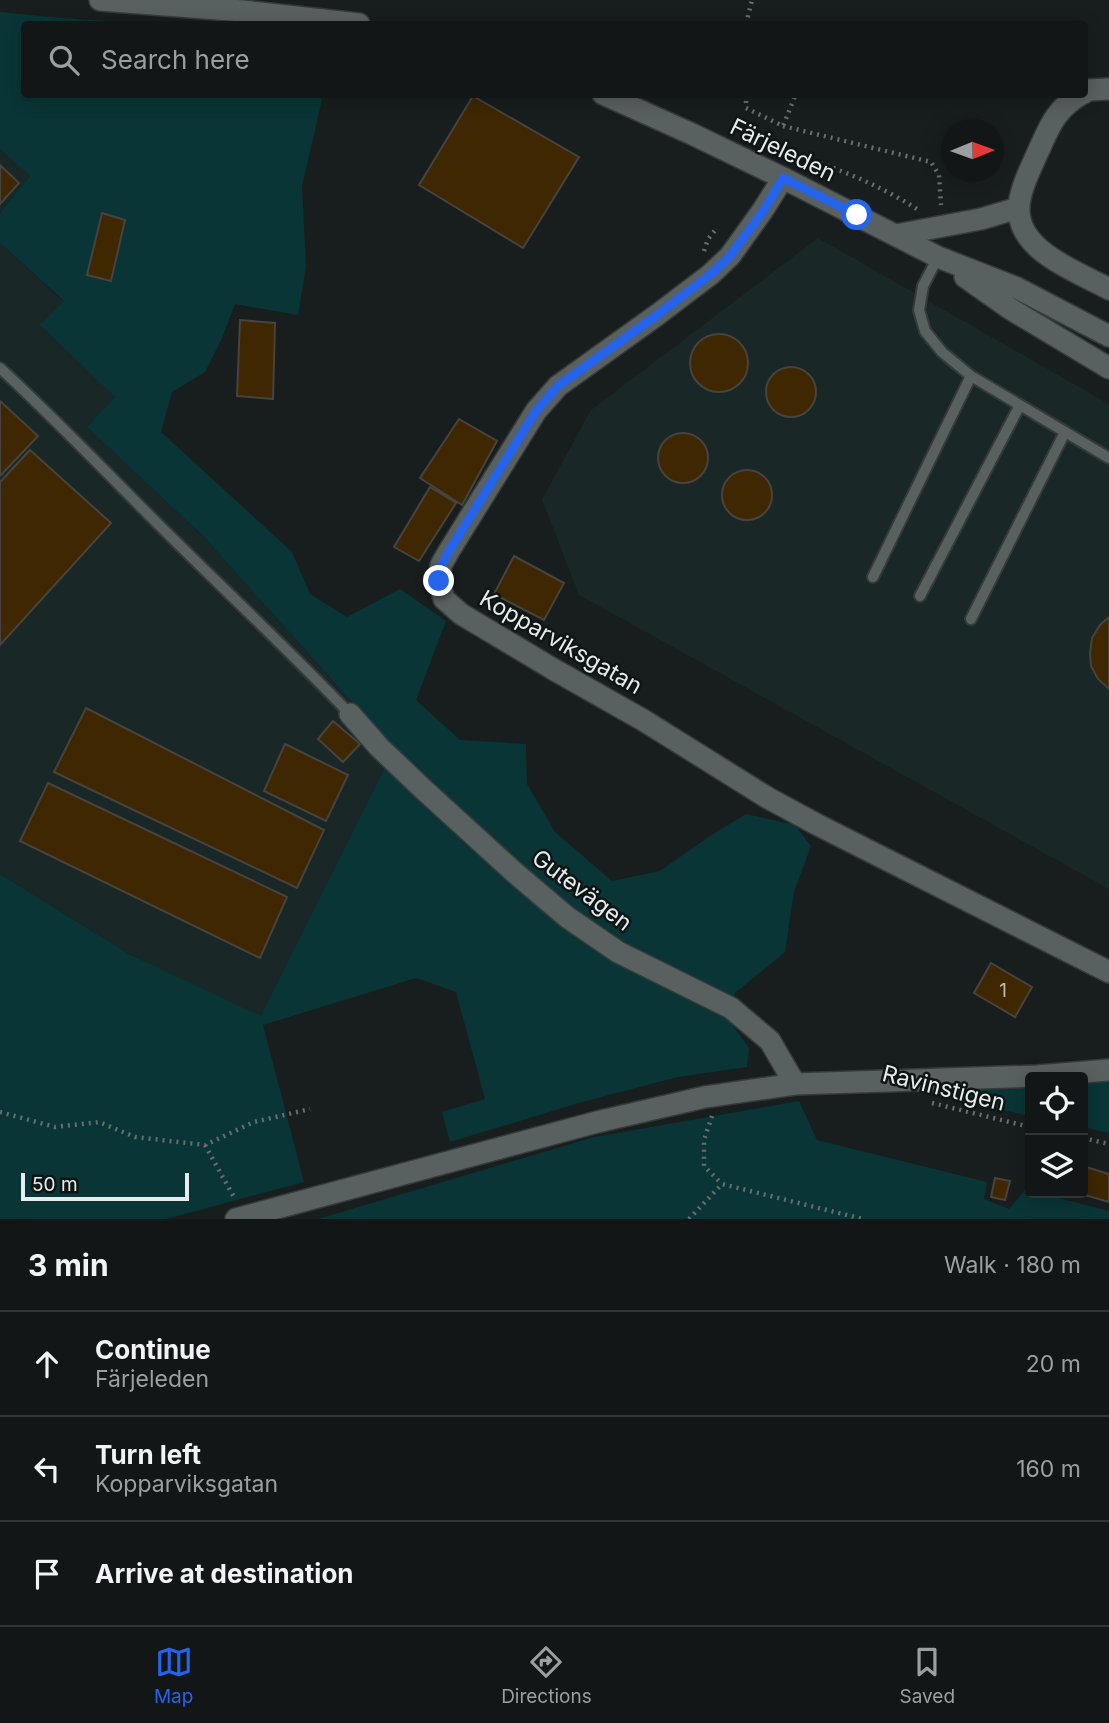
<!DOCTYPE html>
<meta charset="utf-8">
<style>
:root{--surface:#121616;--page:#1b1f1f;--text:#f1f3f6;--muted:#9c9fa1;--line:#313535;--accent:#2563eb}
body{margin:0;font-family:Inter,sans-serif;background:var(--page);color:var(--text)}
.controls{position:absolute;right:21px;bottom:21px;display:grid;overflow:hidden;border-radius:7px;box-shadow:0 4px 18px #0003}
.controls button{width:63px;height:63px;display:grid;place-items:center;padding:0;border:0;border-bottom:2px solid var(--line);background:var(--surface);color:var(--text);font:35px sans-serif}
.compass{position:absolute;left:941px;top:119px;width:63px;height:63px;border-radius:50%;background:var(--surface);box-shadow:0 4px 18px #0003;rotate:89deg}
.scale{position:absolute;left:21px;bottom:18px;width:168px;box-sizing:border-box;padding-left:7px;border:4px solid #e7ebeb;border-top:0;font-size:19px;line-height:24px;white-space:nowrap;color:#e7ebeb;-webkit-text-stroke:5px #0f1515;paint-order:stroke}
.stop{position:absolute;width:21px;height:21px;margin:-16px;border:5px solid #2563eb;border-radius:50%;background:#fff}
.stop.end{background:#2563eb;border-color:#fff;box-shadow:0 2px 7px #0008}
.list{margin:0;padding:0;list-style:none}
h2{display:flex;justify-content:space-between;align-items:center;height:91px;margin:0;padding:0 28px;font-size:30px}
h2 small{font-size:23px;font-weight:400;color:var(--muted)}
.list li{display:grid;grid-template-columns:46px 1fr auto;gap:21px;align-items:center;box-sizing:border-box;height:105px;padding:0 28px;border-top:2px solid var(--line)}
.list b{display:block;font-size:26px;white-space:nowrap}
.list p{margin:0;font-size:23px;white-space:nowrap;color:var(--muted)}
.list em{font-size:23px;font-style:normal;color:var(--muted)}
.icon{flex:none;width:38px;height:38px;fill:none;stroke:currentColor;stroke-width:2;stroke-linecap:round;stroke-linejoin:round}
.map{position:relative;flex:none;width:1109px;height:1219px;overflow:hidden}
.search{position:absolute;background:var(--surface);box-shadow:0 4px 18px #0003;left:21px;right:21px;top:21px;height:77px;display:flex;align-items:center;gap:18px;box-sizing:border-box;padding:0 24px;border-radius:7px;color:var(--muted);font-size:26px}
.sheet{height:406px;background:var(--surface)}
nav{display:flex;justify-content:space-around;align-items:center;box-sizing:border-box;height:98px;border-top:2px solid var(--line);background:var(--surface);font-size:19px;color:var(--muted)}
nav a{display:grid;justify-items:center;gap:4px}
nav .on{color:var(--accent)}
.map>svg:first-child{display:block}
.built{fill:#192727}
.green{fill:#093536}
.building{fill:#3e2701;stroke:#47433f;stroke-width:2}
.lines{fill:none;stroke-linecap:round;stroke-linejoin:round}
.lane-casing{stroke:#363a3a;stroke-width:14}
.street-casing{stroke:#363a3a;stroke-width:24}
.secondary-casing{stroke:#363a3a;stroke-width:24}
.path{stroke:#686d6d;stroke-width:4.5;stroke-dasharray:2 5;stroke-linecap:butt}
.lane{stroke:#596060;stroke-width:10}
.street{stroke:#596060;stroke-width:21}
.secondary{stroke:#596060;stroke-width:21}
.route{stroke:#2563eb;stroke-width:9}
.labels{text-anchor:middle;stroke-width:5;stroke-linejoin:round;paint-order:stroke}
.number-label{font-size:19px;fill:#bdbab0}
.street-label{font-size:23px;fill:#e7ebeb;stroke:#0f1515}
</style>
<div class="map">
<svg width="1109" height="1219" viewBox="0 0 1109 1219">
<rect width="100%" height="100%" fill="#181e1e"/>
<path class="built" d="M0,149L30,176L0,213Z
M818,238L1109,404V889L579,595L542,499L591,410Z
M0,243L64,302L41,325L116,397L87,427L203,536L394,749L261,1017L129,954L0,874Z"/>
<path class="green" d="M0,12L61,18L154,24H24V94L320,95L322,100L302,186L306,266L298,315L235,304L222,338L205,372L172,392L161,432L292,552L310,594L347,617L400,589L446,621L416,700L460,740L526,744L527,784L555,832L612,881L660,871L707,838L746,814L795,825L811,846L794,892L785,952L735,993L733,1026L749,1048L747,1067L678,1077L582,1102L450,1142L442,1112L485,1099L456,992L416,978L263,1025L304,1182L166,1219H0V874L129,954L261,1016L394,749L203,536L87,427L115,397L40,325L64,301L0,243V213L30,176L0,149Z
M1109,1077V1133L1083,1127V1079Z
M1030,1083V1116L908,1089Z
M799,1101L817,1140L987,1182L984,1199L1009,1209L1026,1189L1030,1190V1193H1040L1109,1211V1219H318L594,1137Z"/>
<path class="building" d="M473,96L579,157L523,248L419,185Z
M0,165L19,183L0,204Z
M102,213L125,220L111,281L87,275Z
M240,320L275,323L273,399L237,396Z
M690 363a29 29 0 1 1 58 0a29 29 0 1 1-58 0Z
M766 392a25 25 0 1 1 50 0a25 25 0 1 1-50 0Z
M0,401L38,436L0,476Z
M459,419L497,441L462,505L420,478Z
M658 458a25 25 0 1 1 50 0a25 25 0 1 1-50 0Z
M30,450L111,523L0,645V482Z
M722 495a25 25 0 1 1 50 0a25 25 0 1 1-50 0Z
M430,487L456,503L419,561L394,547Z
M514,556L564,583L544,620L494,594Z
M1109,617V689L1098,679L1091,666L1090,653L1092,638L1100,625Z
M86,708L324,830L297,888L54,772Z
M333,721L360,744L343,762L318,739Z
M285,744L348,775L326,821L264,791Z
M48,783L287,897L260,958L20,841Z
M991,963L1032,987L1015,1017L974,993Z
M1083,1166L1109,1174V1202L1078,1193H1083Z
M995,1178L1010,1181L1005,1200L991,1197Z"/>
<g class="lines">
<g class="lane-casing">
<path id="lane" d="M938,257L923,286L919,310L925,331L942,352L971,376L1109,458
M0,368C52,416 102,468 152,518C218,584 286,647 350,714
M873,577L971,376
M920,596L1020,405
M971,619L1065,432"/>
</g>
<g class="street-casing">
<path id="street" d="M1084,93L1088,90L1109,89
M1081,94C1054,111 1050,126 1037,154C1030,170 1018,193 1019,211C1020,252 1078,272 1109,289
M783,178L763,210L730,256L711,274L657,315L558,386L536,411L449,551L441,565L439,581L444,599L461,614L553,669L643,720L768,798L818,825L1109,972
M896,235L981,219L1018,208
M350,714L379,747L423,789L514,872L567,917L618,952L731,1008L770,1041L795,1084
M236,1219L597,1122L705,1097L795,1084L1037,1076L1109,1070"/>
</g>
<g class="secondary-casing">
<path id="secondary" d="M100,0L243,11L359,24
M603,94L692,134L783,178L938,257L1017,288L1109,336
M965,277L1009,308L1109,368"/>
</g>
<path class="path" d="M746,24L752,0
M746,94V108L783,126L796,94
M813,94L816,96
M783,126L931,162L939,175L941,205
M780,151C826,163 876,183 917,209
M704,251L708,239L717,228
M932,1103L1030,1127
M0,1112L55,1127L99,1122L135,1137L205,1145L254,1122L310,1109
M712,1116L704,1140V1166L722,1184
M1083,1138L1109,1144
M205,1145L235,1199
M689,1219L722,1184L863,1219"/>
<use href="#lane" class="lane"/>
<use href="#street" class="street"/>
<use href="#secondary" class="secondary"/>
</g>
<g class="lines">
<path class="route" d="M439,581L442,565L449,551L536,411L558,386L657,315L711,274L730,256L764,210L783,178L857,215"/>
</g>
<g class="labels">
<g class="number-label">
<text x="1003" y="997">1</text>
</g>
<g class="street-label">
<text transform="translate(783 150) rotate(26)" y="8">Färjeleden</text>
<text transform="translate(561 642) rotate(30)" y="8">Kopparviksgatan</text>
<text transform="translate(582 890) rotate(37)" y="8">Gutevägen</text>
<text transform="translate(944 1088) rotate(14)" y="8">Ravinstigen</text>
</g>
</g>
</svg>
<div class="controls">
<button><svg class="icon" aria-label="locate" viewBox="0 0 24 24"><circle cx="12" cy="12" r="6"/><path d="M12 2v4M12 18v4M2 12h4M18 12h4"/></svg></button>
<button><svg class="icon" aria-label="layers" viewBox="0 0 24 24"><path d="M12 4l9 5-9 5-9-5zM3 14l9 5 9-5"/></svg></button>
</div>
<svg class="compass" viewBox="-18 -18 36 36"><path d="M0-13l5 13h-10z" fill="#e53935"/><path d="M0 13l5-13h-10z" fill="#9c9fa1"/></svg>
<div class="scale">50 m</div>
<div class="stop" style="left:857px;top:215px"></div>
<div class="stop end" style="left:439px;top:581px"></div>
<div class="search"><svg class="icon" aria-label="search" viewBox="0 0 24 24"><circle cx="10" cy="10" r="6"/><path d="M15 15l6 6"/></svg>Search here</div>
</div>
<section class="sheet">
<h2>3 min<small>Walk · 180 m</small></h2>
<ul class="list">
<li><svg class="icon" aria-label="ahead" viewBox="0 0 24 24"><path d="M12 20V5M6 11l6-6 6 6"/></svg><div><b>Continue</b><p>Färjeleden</p></div><em>20 m</em></li>
<li><svg class="icon" aria-label="left" viewBox="0 0 24 24"><path d="M17 20v-9H6M10 6l-5 5 5 5"/></svg><div><b>Turn left</b><p>Kopparviksgatan</p></div><em>160 m</em></li>
<li><svg class="icon" aria-label="arrive" viewBox="0 0 24 24"><path d="M6 21V4h12l-3 4 3 4H6"/></svg><div><b>Arrive at destination</b></div></li>
</ul>
</section>
<nav>
<a class="on"><svg class="icon" aria-label="map" viewBox="0 0 24 24"><path d="M3 6l6-2 6 2 6-2v14l-6 2-6-2-6 2zM9 4v14M15 6v14"/></svg>Map</a>
<a><svg class="icon" aria-label="directions" viewBox="0 0 24 24"><path d="M12 3l9 9-9 9-9-9zM9 14v-3h6M13 9l2 2-2 2"/></svg>Directions</a>
<a><svg class="icon" aria-label="saved" viewBox="0 0 24 24"><path d="M7 4h10v16l-5-4-5 4z"/></svg>Saved</a>
</nav>
